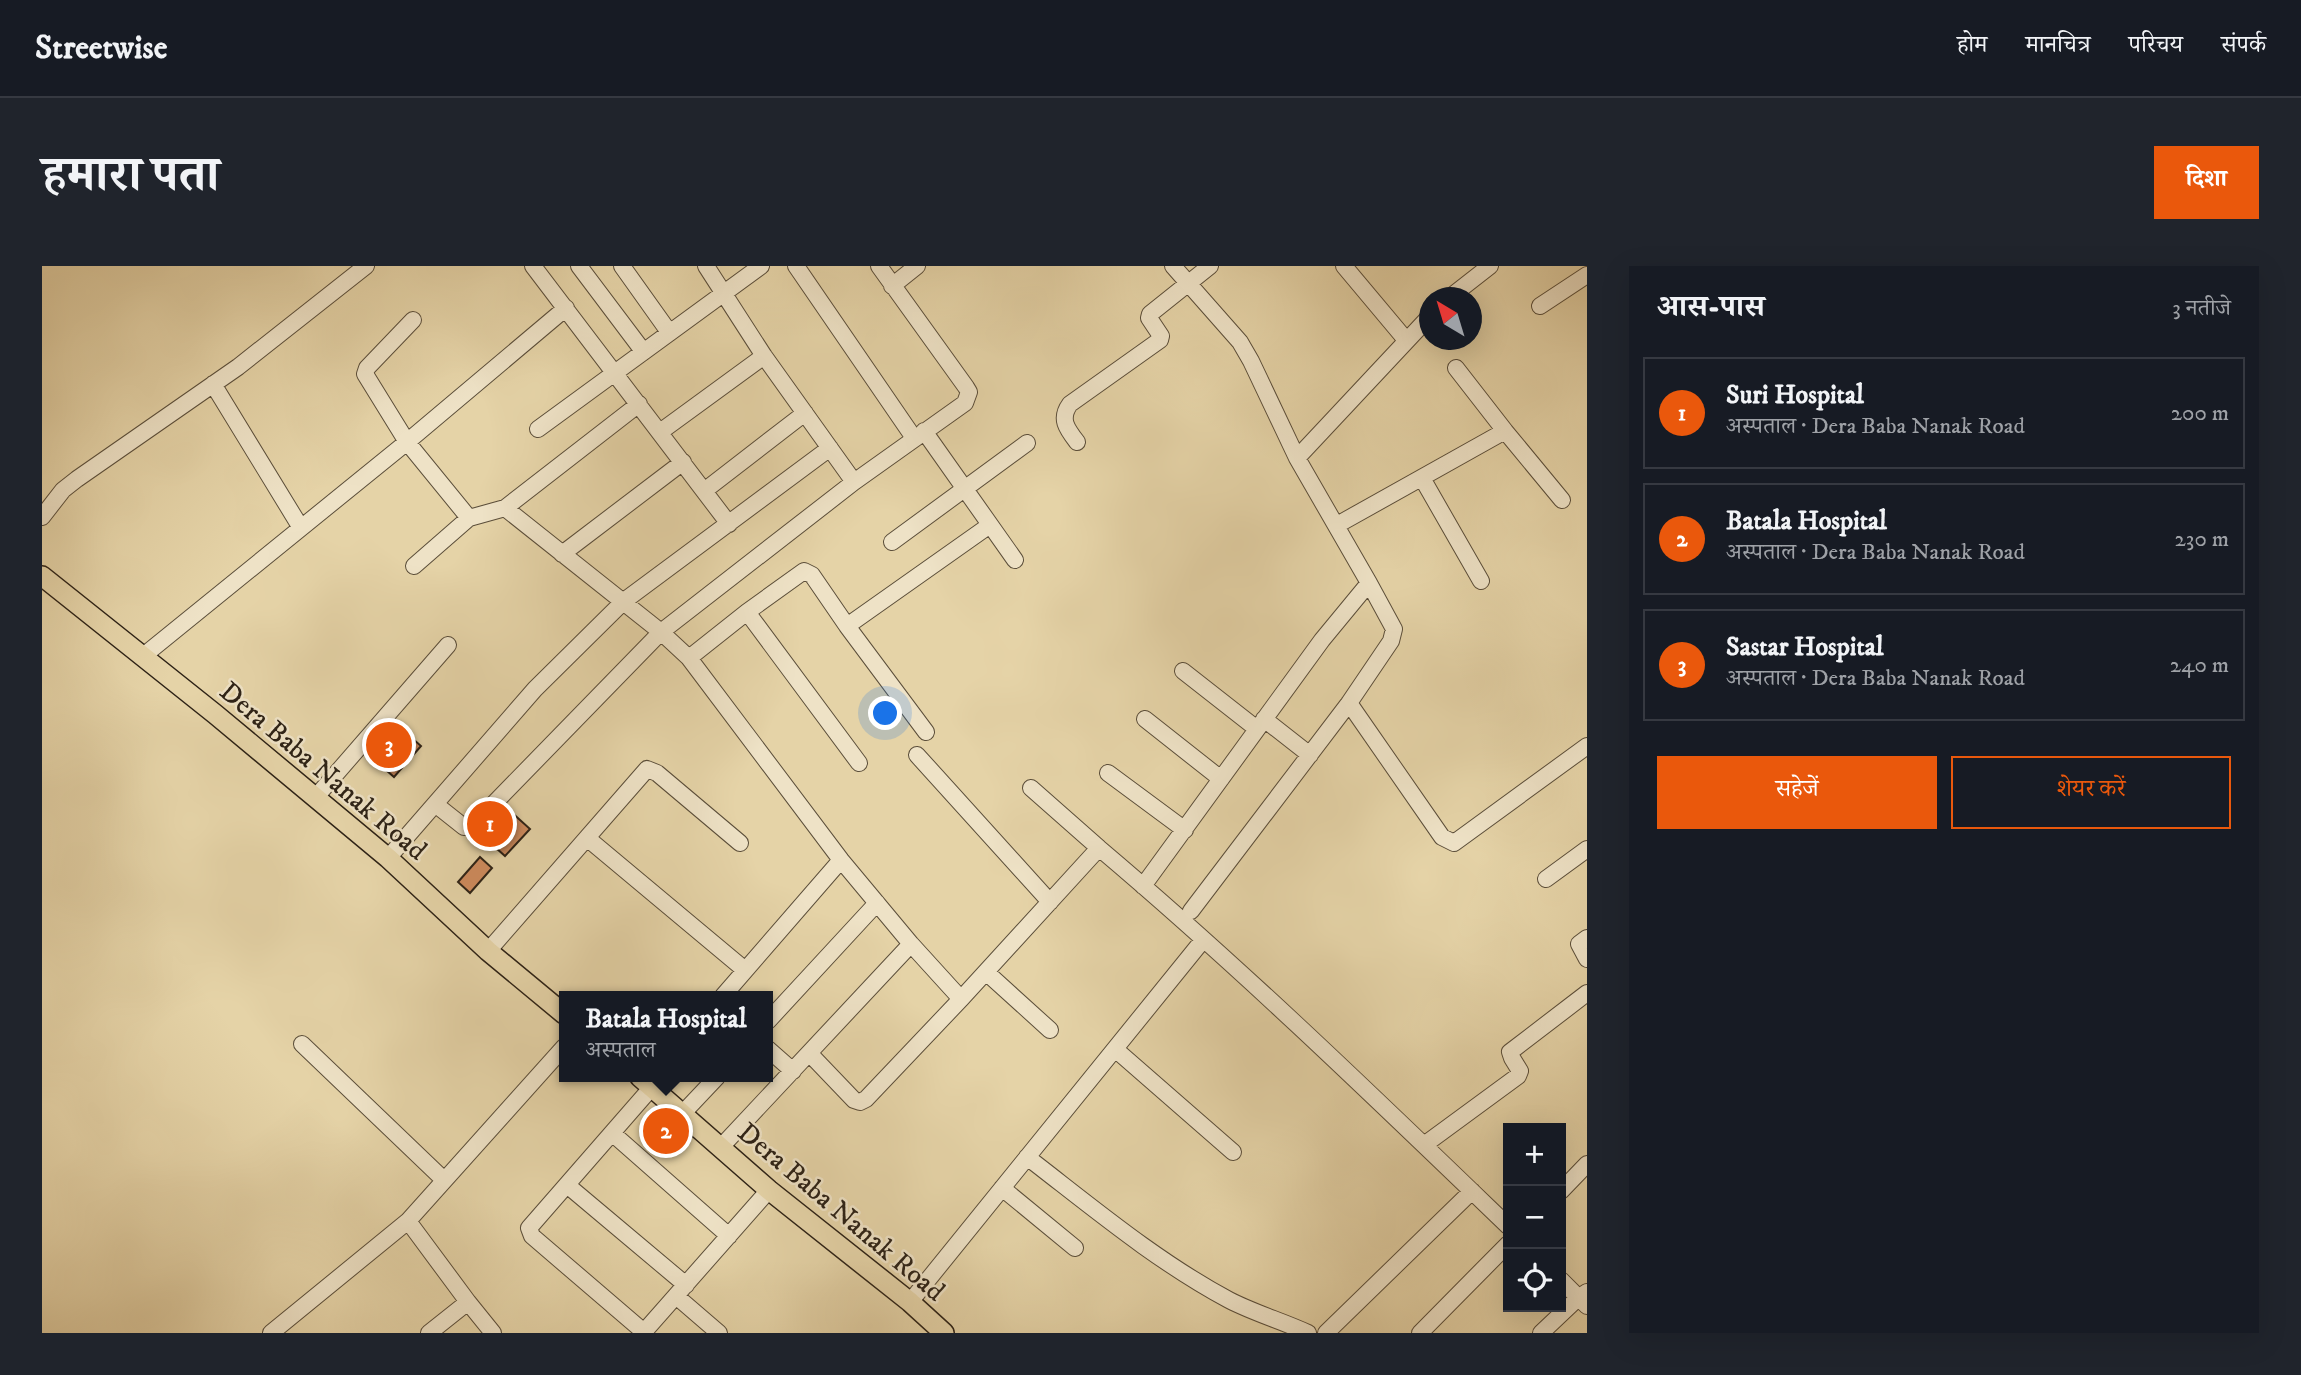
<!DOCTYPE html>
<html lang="hi">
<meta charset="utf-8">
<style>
:root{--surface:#171b24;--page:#20242c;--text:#f1f3f6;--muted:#9ea1a6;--line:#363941;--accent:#ea580c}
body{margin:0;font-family:"IM FELL DW Pica","Noto Serif Devanagari",serif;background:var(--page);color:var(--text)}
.controls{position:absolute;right:21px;bottom:21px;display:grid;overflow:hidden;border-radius:0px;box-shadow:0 7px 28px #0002}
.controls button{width:63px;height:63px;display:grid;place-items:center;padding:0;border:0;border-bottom:2px solid var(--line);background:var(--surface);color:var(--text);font:35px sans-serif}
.compass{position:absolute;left:1377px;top:21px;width:63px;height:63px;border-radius:50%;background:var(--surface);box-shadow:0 7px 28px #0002;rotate:322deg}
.you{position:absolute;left:844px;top:448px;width:24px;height:24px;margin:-18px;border:5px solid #fff;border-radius:50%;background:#1a73e8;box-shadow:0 0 0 10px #1a73e833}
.badge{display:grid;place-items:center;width:46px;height:46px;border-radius:50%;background:var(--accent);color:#fff;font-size:23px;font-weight:700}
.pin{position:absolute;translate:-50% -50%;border:4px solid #fff;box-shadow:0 2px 7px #0006}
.popup{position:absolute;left:517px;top:725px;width:214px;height:91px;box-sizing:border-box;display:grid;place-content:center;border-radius:0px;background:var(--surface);filter:drop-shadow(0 2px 5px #0005);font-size:23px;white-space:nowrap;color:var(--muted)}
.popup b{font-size:26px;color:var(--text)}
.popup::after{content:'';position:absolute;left:50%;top:100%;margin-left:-14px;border:14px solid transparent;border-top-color:var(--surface)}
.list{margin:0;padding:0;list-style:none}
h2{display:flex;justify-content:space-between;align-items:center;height:91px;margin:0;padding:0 28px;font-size:30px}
h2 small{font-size:23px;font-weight:400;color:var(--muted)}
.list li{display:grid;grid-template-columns:46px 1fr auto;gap:21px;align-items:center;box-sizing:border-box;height:112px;margin:0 14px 14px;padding:0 14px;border:2px solid var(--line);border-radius:0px}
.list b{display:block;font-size:26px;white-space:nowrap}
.list p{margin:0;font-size:23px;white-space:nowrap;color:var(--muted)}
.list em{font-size:23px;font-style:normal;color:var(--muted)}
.actions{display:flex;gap:14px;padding:21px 28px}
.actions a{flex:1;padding:16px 0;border:2px solid var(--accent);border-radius:0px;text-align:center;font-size:24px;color:var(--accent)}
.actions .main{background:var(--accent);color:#fff}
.icon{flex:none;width:38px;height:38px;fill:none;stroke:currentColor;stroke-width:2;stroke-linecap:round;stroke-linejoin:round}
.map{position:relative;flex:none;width:1545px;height:1067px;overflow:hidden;border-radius:0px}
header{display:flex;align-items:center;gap:42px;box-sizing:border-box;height:98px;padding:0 35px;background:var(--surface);border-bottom:2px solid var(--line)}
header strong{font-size:33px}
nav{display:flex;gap:38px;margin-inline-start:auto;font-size:24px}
.intro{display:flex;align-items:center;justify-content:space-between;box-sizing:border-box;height:168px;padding:0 42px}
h1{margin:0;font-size:49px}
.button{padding:18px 32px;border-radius:0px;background:var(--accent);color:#fff;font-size:24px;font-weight:700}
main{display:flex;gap:42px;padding:0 42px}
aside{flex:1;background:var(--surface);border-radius:0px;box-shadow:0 7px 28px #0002}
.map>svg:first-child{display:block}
.building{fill:#d08c5e;stroke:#2d2216;stroke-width:2}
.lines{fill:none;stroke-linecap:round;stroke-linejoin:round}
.minor-casing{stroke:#5b4e3a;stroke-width:18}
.major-casing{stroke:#2d2216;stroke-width:22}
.minor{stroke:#eee2c6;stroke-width:16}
.major{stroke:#e5d3a7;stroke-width:19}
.labels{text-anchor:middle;stroke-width:5;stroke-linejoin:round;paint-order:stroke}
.street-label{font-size:28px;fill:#2d2216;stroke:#eee2c6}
</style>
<header>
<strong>Streetwise</strong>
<nav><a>होम</a><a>मानचित्र</a><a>परिचय</a><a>संपर्क</a></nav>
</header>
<div class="intro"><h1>हमारा पता</h1><a class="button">दिशा</a></div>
<main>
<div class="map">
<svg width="1545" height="1067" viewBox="0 0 1545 1067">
<rect width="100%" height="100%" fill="#e5d3a7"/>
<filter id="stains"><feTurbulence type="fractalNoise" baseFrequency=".00286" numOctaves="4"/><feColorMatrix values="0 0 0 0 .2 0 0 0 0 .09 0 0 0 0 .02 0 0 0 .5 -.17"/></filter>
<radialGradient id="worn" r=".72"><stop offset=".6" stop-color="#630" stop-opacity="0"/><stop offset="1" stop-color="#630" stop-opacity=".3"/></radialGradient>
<path class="building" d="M353,457L379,480L352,511L326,488Z
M458,536L488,563L463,590L433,563Z
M438,591L450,602L428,627L416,616Z
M623,851L641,864L632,876L614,864Z"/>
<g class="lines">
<g class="minor-casing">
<path id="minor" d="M491,0L687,258
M537,0L601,85
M580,0L627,66
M664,0L722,90L812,216
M754,0L872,172
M1302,0L1364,74
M850,20L875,0
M1407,32L1448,0
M1498,40L1545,9
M371,54L325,102L323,108L365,176L427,252
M1414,102L1463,165
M171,118L259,262
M496,163L719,0
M882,165L973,294
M618,166L722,90
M1035,176C1025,163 1017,153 1028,138L1118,74L1119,70L1107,52L1108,48L1168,0
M1255,192L1388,50
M1380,212L1439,315
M662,225L763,147
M463,242L619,366L647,392L799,594L869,678L919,733
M0,251L21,224L35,213L196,101L324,0
M1295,259L1463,165L1520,234
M850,276L985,177
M520,288L641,196
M372,300L427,252L463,242L597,138
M705,346L817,497
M805,360L884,466
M100,391L365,176L524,42
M647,392L705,346L762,305L770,309L805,360L948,259
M1141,405L1215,463
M1307,437L1400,571L1412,577L1545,480
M1103,453L1179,513
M1222,453L1268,489
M875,489L1008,636
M1066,507L1143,564
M989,522L1057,582
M273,532L406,379
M393,538L422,561L431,559L619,366L812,216L923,137L927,126L924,121L837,0
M545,572L703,704
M346,592L493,423L582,335L788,182
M1504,613L1545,583
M1101,620L1280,374L1327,317L1255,192L1209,95L1198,76L1131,0
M1149,645L1307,437L1349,375L1352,363L1327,317
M1545,672L1537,678L1545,693
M446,685L605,503L615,507L698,577
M944,706L1008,764
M681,730L799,594
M726,755L835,637
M260,778L402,914
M726,783L751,805
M1073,783L1191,886
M767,787L812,834L818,836L824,833L919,733L1057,582C1199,702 1333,832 1466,960
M641,847L675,811
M570,867L687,970
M1382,879L1476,810L1478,805L1470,792L1468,786L1545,727
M679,881L869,678
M985,891C1050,941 1114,995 1187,1034C1212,1047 1240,1055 1266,1067
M525,919L644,1019
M960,922L1033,982
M1519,925L1545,898
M366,955L426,1036L387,1067
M1519,1014L1545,1040
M634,1030L677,1067
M426,1036L451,1067
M868,1036L1161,674
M602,1066L490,970L487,962L610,821
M229,1067L366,955L522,781
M601,1067L727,924
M1284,1067L1430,925
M1378,1067L1466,978
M1499,1067L1536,1032L1545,1026"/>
</g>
<g class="major-casing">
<path id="major" d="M0,310L173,448L346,592L446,685L522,748
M598,811L727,924L868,1036L902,1067"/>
</g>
<use href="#minor" class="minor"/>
<use href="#major" class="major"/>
</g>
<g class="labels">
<g class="street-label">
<text transform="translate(282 504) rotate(40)" y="10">Dera Baba Nanak Road</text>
<text transform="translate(800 945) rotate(40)" y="10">Dera Baba Nanak Road</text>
</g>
</g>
<rect width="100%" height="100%" filter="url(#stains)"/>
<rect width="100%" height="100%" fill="url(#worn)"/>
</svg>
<div class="controls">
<button>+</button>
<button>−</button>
<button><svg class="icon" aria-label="locate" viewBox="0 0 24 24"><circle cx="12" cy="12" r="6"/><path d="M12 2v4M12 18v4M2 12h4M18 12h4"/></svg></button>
</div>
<svg class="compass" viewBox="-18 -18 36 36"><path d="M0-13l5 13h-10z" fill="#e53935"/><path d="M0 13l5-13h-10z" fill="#9ea1a6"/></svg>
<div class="you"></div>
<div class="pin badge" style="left:448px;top:558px">1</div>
<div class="pin badge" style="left:624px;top:865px">2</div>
<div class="popup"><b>Batala Hospital</b>अस्पताल</div>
<div class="pin badge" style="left:347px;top:479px">3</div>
</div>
<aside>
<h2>आस-पास<small>3 नतीजे</small></h2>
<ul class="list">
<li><span class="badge">1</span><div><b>Suri Hospital</b><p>अस्पताल · Dera Baba Nanak Road</p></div><em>200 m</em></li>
<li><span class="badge">2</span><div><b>Batala Hospital</b><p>अस्पताल · Dera Baba Nanak Road</p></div><em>230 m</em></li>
<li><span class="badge">3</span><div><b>Sastar Hospital</b><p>अस्पताल · Dera Baba Nanak Road</p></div><em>240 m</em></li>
</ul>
<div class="actions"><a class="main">सहेजें</a><a>शेयर करें</a></div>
</aside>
</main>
